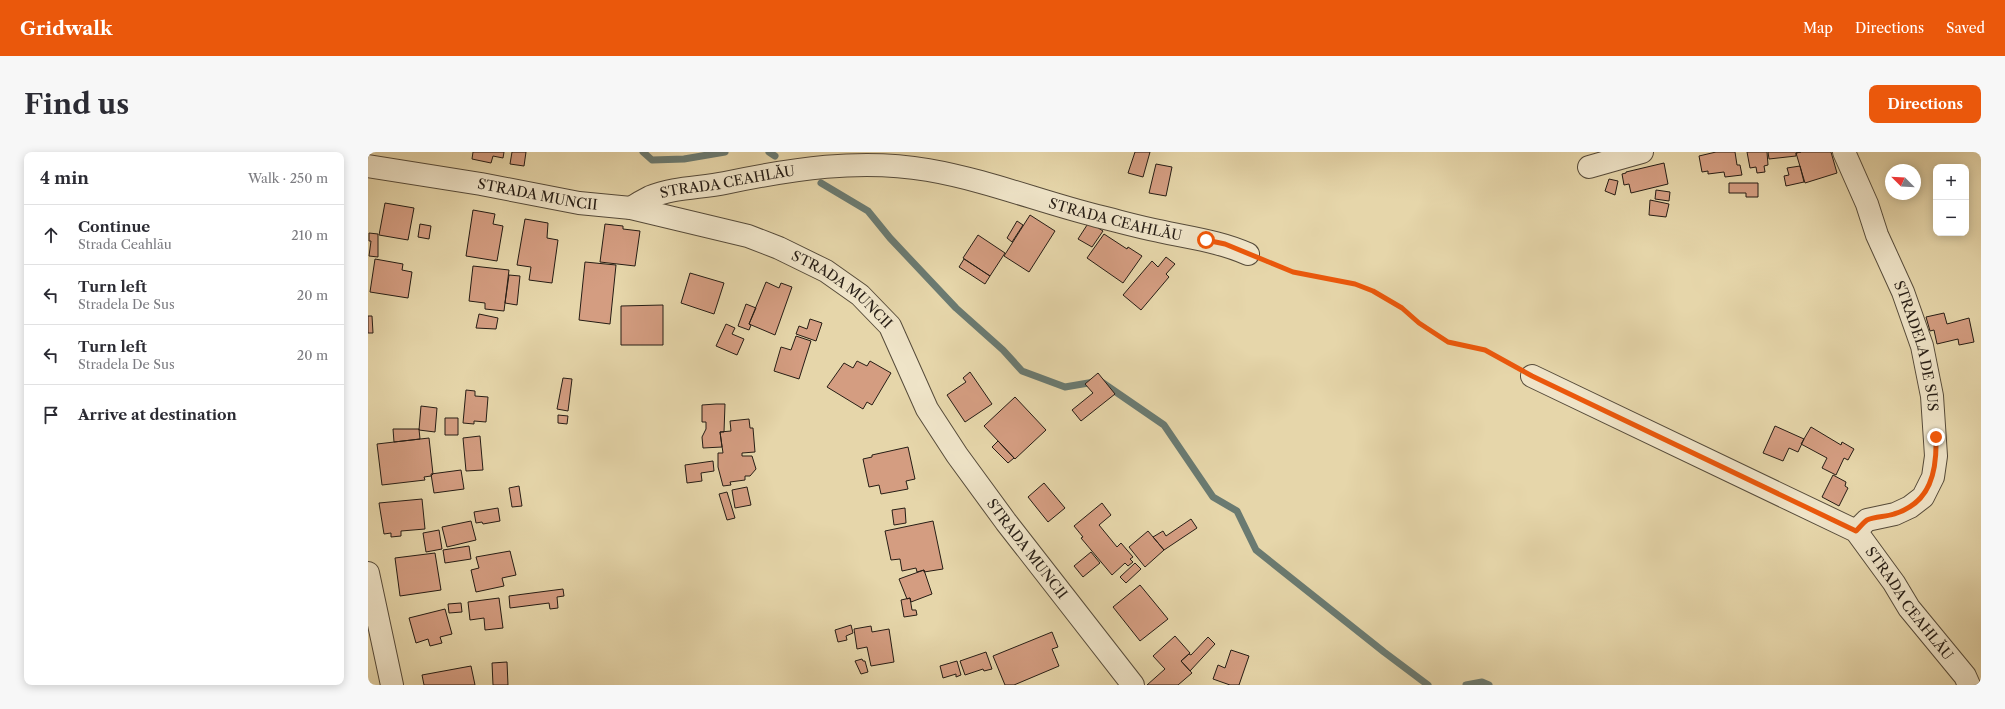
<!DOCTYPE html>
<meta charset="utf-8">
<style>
:root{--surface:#fff;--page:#f7f7f7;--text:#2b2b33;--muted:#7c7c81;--line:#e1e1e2;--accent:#ea580c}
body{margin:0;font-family:"Libre Caslon Text",serif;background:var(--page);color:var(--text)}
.controls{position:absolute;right:12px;top:12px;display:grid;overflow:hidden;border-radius:8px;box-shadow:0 2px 10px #0003}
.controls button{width:36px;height:36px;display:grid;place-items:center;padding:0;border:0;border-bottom:1px solid var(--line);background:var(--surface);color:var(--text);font:20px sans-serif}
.compass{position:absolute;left:1517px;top:12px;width:36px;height:36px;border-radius:50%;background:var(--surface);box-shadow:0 2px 10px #0003;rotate:294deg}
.stop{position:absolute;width:12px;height:12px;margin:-9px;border:3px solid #ea580c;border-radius:50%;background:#fff}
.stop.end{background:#ea580c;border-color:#fff;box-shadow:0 1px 4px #0008}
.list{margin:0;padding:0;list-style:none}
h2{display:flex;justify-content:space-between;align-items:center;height:52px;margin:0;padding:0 16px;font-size:17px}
h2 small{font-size:13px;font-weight:400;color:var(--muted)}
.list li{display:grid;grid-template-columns:26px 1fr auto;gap:12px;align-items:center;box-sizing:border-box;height:60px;padding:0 16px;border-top:1px solid var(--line)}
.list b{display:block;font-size:15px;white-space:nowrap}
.list p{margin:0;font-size:13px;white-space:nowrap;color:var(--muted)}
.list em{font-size:13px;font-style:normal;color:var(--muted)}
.icon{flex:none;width:22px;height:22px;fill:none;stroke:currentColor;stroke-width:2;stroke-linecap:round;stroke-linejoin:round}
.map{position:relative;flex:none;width:1613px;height:533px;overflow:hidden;border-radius:8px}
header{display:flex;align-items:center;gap:24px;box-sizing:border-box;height:56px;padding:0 20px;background:var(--accent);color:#fff}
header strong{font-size:19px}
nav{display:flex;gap:22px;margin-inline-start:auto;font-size:14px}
.intro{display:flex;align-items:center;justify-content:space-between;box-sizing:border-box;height:96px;padding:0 24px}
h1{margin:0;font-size:28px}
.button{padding:10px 18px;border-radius:8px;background:var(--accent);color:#fff;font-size:14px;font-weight:700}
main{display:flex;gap:24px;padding:0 24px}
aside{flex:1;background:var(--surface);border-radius:8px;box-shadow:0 2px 10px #0003}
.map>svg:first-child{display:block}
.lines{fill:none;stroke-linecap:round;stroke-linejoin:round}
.stream{stroke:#6a7a71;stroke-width:7}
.building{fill:#d49d81;stroke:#261d15}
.minor-casing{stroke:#564b3a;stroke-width:24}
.path{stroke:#261d15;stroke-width:2.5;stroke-dasharray:3 2;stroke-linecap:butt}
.minor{stroke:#efe4c8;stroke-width:22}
.route{stroke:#ea580c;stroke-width:5}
.labels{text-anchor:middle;stroke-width:3.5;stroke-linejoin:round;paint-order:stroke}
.street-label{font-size:14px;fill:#261d15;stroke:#efe4c8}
</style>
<header>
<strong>Gridwalk</strong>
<nav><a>Map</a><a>Directions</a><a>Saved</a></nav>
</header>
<div class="intro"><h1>Find us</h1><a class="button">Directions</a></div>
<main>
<aside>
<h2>4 min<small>Walk · 250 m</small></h2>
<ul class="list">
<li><svg class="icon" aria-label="ahead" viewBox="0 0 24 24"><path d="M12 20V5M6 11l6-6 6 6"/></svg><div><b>Continue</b><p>Strada Ceahlău</p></div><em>210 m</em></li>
<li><svg class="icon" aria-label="left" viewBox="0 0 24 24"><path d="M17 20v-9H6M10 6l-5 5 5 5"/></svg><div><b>Turn left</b><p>Stradela De Sus</p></div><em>20 m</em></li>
<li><svg class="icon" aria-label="left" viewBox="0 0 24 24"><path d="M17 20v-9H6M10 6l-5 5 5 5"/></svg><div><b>Turn left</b><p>Stradela De Sus</p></div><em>20 m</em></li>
<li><svg class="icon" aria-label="arrive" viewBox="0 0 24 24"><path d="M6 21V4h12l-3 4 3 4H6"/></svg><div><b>Arrive at destination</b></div></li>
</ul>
</aside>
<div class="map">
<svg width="1613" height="533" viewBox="0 0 1613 533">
<rect width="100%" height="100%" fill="#e6d6aa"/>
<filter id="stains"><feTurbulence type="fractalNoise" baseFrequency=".005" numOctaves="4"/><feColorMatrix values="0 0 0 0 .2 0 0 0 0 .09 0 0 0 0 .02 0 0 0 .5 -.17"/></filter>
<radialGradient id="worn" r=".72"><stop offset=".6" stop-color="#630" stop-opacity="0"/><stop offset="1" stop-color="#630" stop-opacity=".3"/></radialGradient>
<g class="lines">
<path class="stream" d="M275,0L284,8L316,7L357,0
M401,0L407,4
M453,31L500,59L522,86L588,156L635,198L654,219L697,235L732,229L796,273L845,345L869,359L888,398L1016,500L1060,533
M1098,533L1114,530L1121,533"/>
</g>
<path class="building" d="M105,0H136L135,6L125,4L123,11L104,7Z
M144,0H158L156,14L142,12Z
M767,0H782L775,25L760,21Z
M1348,0H1367L1369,13H1372L1374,23L1357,25L1356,20L1340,22V19L1334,20L1331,4Z
M1379,0H1399L1400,13L1396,14L1397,20L1389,21L1388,15L1382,16Z
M1400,0H1433L1428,1V4L1401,7Z
M1433,0H1463L1469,21L1437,31L1428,1Z
M1296,11L1300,32L1263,41L1261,32L1256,33L1254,22L1258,21V20Z
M788,12L804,15L798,44L781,41Z
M1432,14L1436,30L1418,34L1416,24L1421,23L1419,16Z
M1241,27L1250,29L1247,43L1237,39Z
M1361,31H1390V45H1378V41H1361Z
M1288,38L1302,40L1301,49L1287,47Z
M1282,48L1301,52L1298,65L1281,63Z
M17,51L46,56L40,88L11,83Z
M105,58L127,62L125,72L135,74L129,109L98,104Z
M662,63L687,79L661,120L636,104Z
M157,67L180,71L179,86L190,88L184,131L161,128L163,115L149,113Z
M649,69L655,73L644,90L639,86Z
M721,70L735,79L724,95L710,87Z
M52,72L63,74L61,87L50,85Z
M237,72L255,74V77L272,79L267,114L232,110Z
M1,81L10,82V105L1,104L3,89H1Z
M736,82L759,97L760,95L774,104L755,131L719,106Z
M610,83L637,101L622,124L595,106Z
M798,105L807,112L798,122L801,125L773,158L755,143L784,109L790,115Z
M7,107L35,112L34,118L44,120L40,146L2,140Z
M596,107L622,124L617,132L591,115Z
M217,110L248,113L242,172L211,168Z
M105,114L141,118L136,159L117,157V151L101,149Z
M322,121L356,131L346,162L313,151Z
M141,123L152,124L149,153L137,151Z
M398,130L411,136L413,131L424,135L407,183L381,172Z
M378,152L388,156L381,172L383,173L381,178L370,174Z
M295,153V193H253V154Z
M1576,161L1579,172L1601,166L1606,190L1591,193L1590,187L1569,192L1566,178L1562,179L1558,165Z
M111,162L130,166L128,177L108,176Z
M0,164H4L5,181H0Z
M442,167L454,171L448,189L428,182L431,174L439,177Z
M358,172L367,176L364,182L376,187L369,203L348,194Z
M428,184L443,189L431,227L406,219L413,195L423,198Z
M489,209L499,214L502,209L523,221L504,253L499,250L495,257L459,235L476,211L485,216Z
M602,220L624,252L597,270L579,243L598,230L595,226Z
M730,221L747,242L713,269L704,258L725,241L717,232Z
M195,226L204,227L200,259L189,257Z
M98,238L107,239V244L120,245L118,270L106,269V272L95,271Z
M647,245L678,278L647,307L616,274Z
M348,252H357L356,280H352L354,295L335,296L334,285L338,277V270H334V253Z
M53,254L69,256L67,280L51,278Z
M190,263L200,264L199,272L190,271Z
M77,266H90V283H77Z
M381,267L382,276H385L387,300L374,301V304H384L388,317L382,324H377V328L362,330L363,333L355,334L350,315V301H355L352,280L363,279L362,269Z
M1407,274L1436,287L1430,300L1421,296L1415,309L1395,301Z
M1443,275L1473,293L1474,290L1486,297L1480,308L1476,306L1468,323L1454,316L1459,306L1433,292Z
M25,277H51L52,287L26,290Z
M112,284L115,318L98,319L95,286Z
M61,286L65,322L63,324L56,325L57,328L14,333L9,292Z
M630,289L646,306L640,311L624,295Z
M540,295L547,327L538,329L540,337L513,342L511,333L501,335L495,307L504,305V303Z
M345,309L346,319L333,321L334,329L319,331L317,313Z
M93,318L96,337L66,341L63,322Z
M1465,323L1478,330L1477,334L1480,336L1471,354L1454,345Z
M676,331L697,356L680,370L660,345Z
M151,334L154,354L144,355L141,336Z
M379,335L383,353L367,356L364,338Z
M359,340L367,366L359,368L351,342Z
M54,347L57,377L33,379V384L23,385V381L16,382L11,351Z
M734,351L743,363L731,373L749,395L753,391L765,405L762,407L765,410L760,414L757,411L744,423L713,386L715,385L706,374Z
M130,356L132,369L115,372L114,370L108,371L106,360Z
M537,356L538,371L526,373L524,358Z
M823,367L829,376L796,398L785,385L795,379L798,384Z
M103,369L108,388L79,395L74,375Z
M565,369L575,417L556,420V418L549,420L548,416L534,419L532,407L523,408L517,379Z
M71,378L74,397L58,400L55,381Z
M780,379L796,398L777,415L761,395Z
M101,394L103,407L77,411L75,398Z
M142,399L148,423L134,426L136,434L108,440L103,418L111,416L108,405Z
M723,400L732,411L715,425L706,414Z
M67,401L73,438L32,444L27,406Z
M767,411L773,417L758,431L752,425Z
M556,418L564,442L543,450L542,446L539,447L531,427Z
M772,433L800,467L772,489L745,455Z
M195,437L196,444L189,445L190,456L182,457L181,451L142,456L141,444Z
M131,446L135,476L117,478L116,466L102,468L100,450Z
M542,446L544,458H548L549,463L536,465L533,448Z
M93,451L94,460L81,461L80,452Z
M77,457L84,482L72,485L74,491L62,494L60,487L48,491L41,466Z
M483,473L485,481L478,484L479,488L470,490L467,478Z
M503,474L504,480L521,477L526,510L503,514L499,495L489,497L486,477Z
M684,480L690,495L684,497L691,514L646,533H637L625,504Z
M807,484L822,501L813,509L824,521L810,533H779L797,517L785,504Z
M840,485L847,492L822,519L813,509L821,502L823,503Z
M863,498L881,504L871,533H862L845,527L850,513L857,516Z
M618,500L624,517L616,519L615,517L597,523L592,509Z
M494,507L495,509H497L500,520L493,522L487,509Z
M589,509L593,523L588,525V522L575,526L572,514Z
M139,510L140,533H125L124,511Z
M103,514L107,533H56L54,523Z"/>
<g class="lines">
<g class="minor-casing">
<g id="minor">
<path id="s1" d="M1476,0L1499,52L1509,83L1535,140L1554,194L1564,244L1568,304L1565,325L1555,345L1542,355L1527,362L1499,368L1488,379"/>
<path id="s2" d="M0,14L113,32L211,51L263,56L380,84L411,96L458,119L492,143L522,174L559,257L589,303L638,370L765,533"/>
<path d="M1221,15L1274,0"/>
<path id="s3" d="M263,56C269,52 276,48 282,45C306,35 333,36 357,31C424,17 492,6 560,18C618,28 673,50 729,64C750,69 770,75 791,79C822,86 851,89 880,102"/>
<path id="s4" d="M1164,224L1488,379L1526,431L1541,456L1597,524L1601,533"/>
<path d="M0,421L24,533"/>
</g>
</g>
<path class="path" d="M899,110L925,120L987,132L1005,139L1034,156L1051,171L1080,190L1117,198L1145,214"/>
<use href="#minor" class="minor"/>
</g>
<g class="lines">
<path class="route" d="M838,88L857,92L925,120L987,132L1005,139L1034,156L1051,171L1080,190L1117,198L1164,224L1488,379C1491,376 1495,371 1499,368C1507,364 1518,365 1526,362C1563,351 1569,319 1568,285"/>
</g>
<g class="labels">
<g class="street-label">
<text dy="5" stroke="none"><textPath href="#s3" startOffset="101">STRADA CEAHLĂU</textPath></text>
<text dy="5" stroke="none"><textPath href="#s2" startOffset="172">STRADA MUNCII</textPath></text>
<text dy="5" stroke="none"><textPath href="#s3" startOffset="497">STRADA CEAHLĂU</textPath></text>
<text dy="5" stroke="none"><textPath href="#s2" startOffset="496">STRADA MUNCII</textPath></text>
<text dy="5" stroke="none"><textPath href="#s1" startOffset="208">STRADELA DE SUS</textPath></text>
<text dy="5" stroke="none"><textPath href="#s2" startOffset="820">STRADA MUNCII</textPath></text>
<text dy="5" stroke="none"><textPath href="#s4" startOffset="449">STRADA CEAHLĂU</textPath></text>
</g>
</g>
<rect width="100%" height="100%" filter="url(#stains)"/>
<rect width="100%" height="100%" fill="url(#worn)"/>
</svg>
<div class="controls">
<button>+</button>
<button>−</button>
</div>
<svg class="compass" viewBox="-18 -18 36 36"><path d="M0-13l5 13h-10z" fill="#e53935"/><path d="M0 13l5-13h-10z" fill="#7c7c81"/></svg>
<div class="stop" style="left:838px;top:88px"></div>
<div class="stop end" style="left:1568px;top:285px"></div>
</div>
</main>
